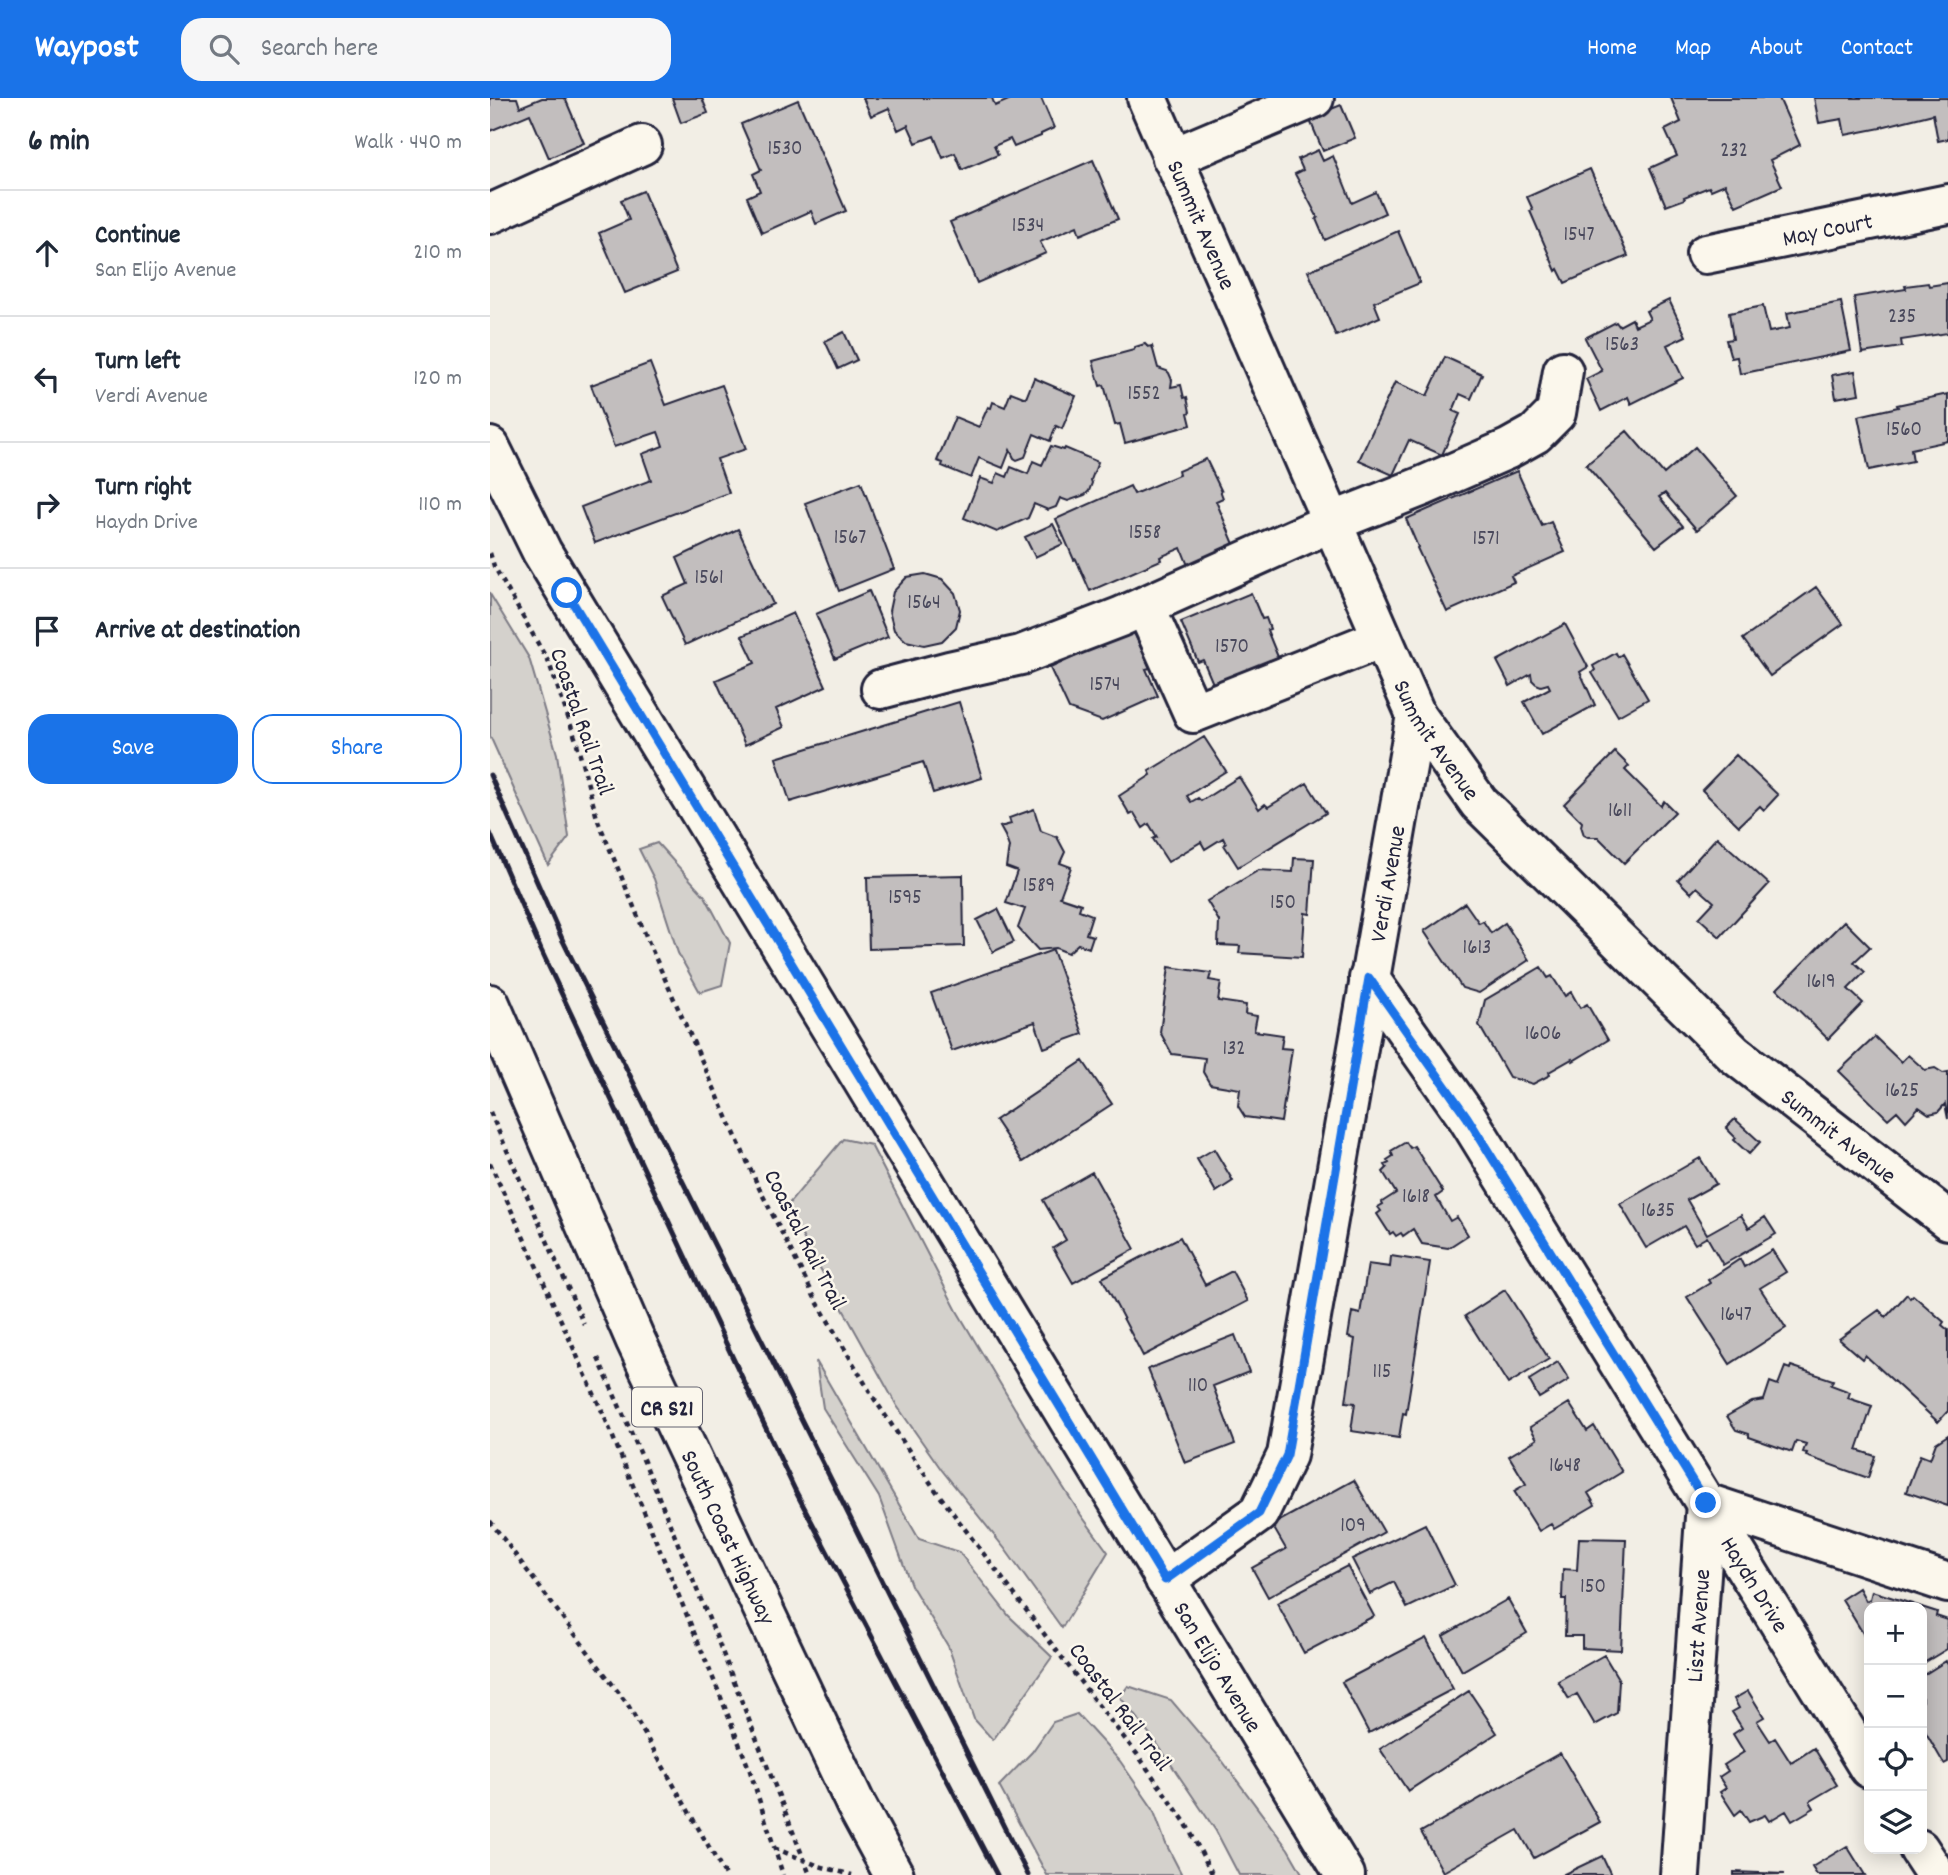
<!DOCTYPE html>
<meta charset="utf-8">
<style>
:root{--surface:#fff;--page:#f6f6f7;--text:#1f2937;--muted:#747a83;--line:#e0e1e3;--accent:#1a73e8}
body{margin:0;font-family:Dekko,sans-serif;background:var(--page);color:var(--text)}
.controls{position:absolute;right:21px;bottom:21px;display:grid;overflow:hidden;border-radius:14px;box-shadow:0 4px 18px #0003}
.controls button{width:63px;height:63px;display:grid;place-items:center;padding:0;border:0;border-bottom:2px solid var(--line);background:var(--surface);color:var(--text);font:35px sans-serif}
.stop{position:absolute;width:21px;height:21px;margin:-16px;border:5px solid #1a73e8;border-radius:50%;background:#fff}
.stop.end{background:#1a73e8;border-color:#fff;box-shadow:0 2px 7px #0008}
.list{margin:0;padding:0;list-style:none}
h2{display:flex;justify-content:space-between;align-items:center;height:91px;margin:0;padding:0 28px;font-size:30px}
h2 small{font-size:23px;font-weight:400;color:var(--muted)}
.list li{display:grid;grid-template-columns:46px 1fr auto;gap:21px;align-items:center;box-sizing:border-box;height:126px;padding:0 28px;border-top:2px solid var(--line)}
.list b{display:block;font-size:26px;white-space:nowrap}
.list p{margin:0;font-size:23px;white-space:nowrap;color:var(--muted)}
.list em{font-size:23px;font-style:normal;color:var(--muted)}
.actions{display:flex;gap:14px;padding:21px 28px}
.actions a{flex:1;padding:16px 0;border:2px solid var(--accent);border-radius:21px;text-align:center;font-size:24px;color:var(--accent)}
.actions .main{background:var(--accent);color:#fff}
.icon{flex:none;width:38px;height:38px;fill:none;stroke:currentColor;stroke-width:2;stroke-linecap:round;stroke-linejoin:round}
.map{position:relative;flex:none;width:1458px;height:1777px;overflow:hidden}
header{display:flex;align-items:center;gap:42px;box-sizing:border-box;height:98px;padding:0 35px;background:var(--accent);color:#fff}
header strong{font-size:33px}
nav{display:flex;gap:38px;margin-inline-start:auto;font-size:24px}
.search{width:490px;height:63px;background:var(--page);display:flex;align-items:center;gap:18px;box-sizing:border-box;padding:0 24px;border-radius:21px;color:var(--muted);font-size:26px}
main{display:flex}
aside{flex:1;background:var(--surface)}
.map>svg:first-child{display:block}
.grass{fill:#d4d1cc;stroke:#7b7a84;stroke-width:2}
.building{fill:#c2bebe;stroke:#22223b;stroke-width:2}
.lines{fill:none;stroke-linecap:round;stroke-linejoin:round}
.minor-casing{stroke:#22223b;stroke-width:44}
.major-casing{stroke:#22223b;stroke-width:44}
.path{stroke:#22223b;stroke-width:4.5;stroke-dasharray:5 5;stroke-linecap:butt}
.minor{stroke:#fbf7ec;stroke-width:38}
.major{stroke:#fbf7ec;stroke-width:38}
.rail{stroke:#22223b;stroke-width:5}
.route{stroke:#1a73e8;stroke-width:9}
.labels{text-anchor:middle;stroke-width:5;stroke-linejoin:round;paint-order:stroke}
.number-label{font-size:21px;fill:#4a495c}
.shield{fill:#fbf7ec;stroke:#636270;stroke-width:2}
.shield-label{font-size:23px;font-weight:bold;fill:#22223b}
.street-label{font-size:24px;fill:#22223b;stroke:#fbf7ec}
</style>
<header>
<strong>Waypost</strong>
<div class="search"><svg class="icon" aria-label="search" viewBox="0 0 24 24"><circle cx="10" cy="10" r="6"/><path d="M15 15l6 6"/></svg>Search here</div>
<nav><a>Home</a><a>Map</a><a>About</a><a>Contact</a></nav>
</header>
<main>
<aside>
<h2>6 min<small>Walk · 440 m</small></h2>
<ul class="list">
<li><svg class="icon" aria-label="ahead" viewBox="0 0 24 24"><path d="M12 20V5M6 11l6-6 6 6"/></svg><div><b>Continue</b><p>San Elijo Avenue</p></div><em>210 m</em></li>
<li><svg class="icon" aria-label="left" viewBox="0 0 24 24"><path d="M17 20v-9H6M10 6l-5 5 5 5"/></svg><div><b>Turn left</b><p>Verdi Avenue</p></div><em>120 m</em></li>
<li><svg class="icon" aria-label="right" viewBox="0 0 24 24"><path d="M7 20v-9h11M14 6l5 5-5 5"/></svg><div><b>Turn right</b><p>Haydn Drive</p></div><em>110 m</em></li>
<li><svg class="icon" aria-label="arrive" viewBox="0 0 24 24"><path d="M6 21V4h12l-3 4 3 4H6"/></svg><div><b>Arrive at destination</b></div></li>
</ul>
<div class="actions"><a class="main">Save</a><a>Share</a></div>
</aside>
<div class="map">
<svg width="1458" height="1777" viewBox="0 0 1458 1777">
<rect width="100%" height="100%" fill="#f2eee5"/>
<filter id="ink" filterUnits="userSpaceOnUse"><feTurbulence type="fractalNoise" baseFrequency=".0143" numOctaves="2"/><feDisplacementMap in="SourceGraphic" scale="14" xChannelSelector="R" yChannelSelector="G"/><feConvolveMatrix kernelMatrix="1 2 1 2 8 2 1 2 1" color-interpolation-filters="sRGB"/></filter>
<g filter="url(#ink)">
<path class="grass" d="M0,496L39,560L67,656L79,739L58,767L0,638Z
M167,745L215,798L240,845L232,887L210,894L188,855L164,781L149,751Z
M353,1041L381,1047L467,1213L552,1356L591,1417L618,1454L572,1530L515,1451L451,1371L407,1308L296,1109Z
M326,1263L429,1441L469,1454L519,1518L562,1559L503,1642L484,1621L458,1548L421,1487L389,1399L333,1310Z
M638,1588L681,1602L731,1661L798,1751L813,1777H749L726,1733L666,1644L630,1599Z
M587,1616L630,1663L663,1711L676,1746L692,1777H557L509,1688L542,1654L563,1624Z"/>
<path class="building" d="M0,0H27L30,9L52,0H75L94,45L59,60L40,16L0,33Z
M182,0H212L218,15L191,25Z
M373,0H502L505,8L523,0H551L564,30L551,36V38L524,49L520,41L504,48L508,57L472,72L465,55L453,60L444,38L426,45L418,27L408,32L399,10L381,18Z
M1181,0H1289L1310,47L1280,62L1292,88L1246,108L1235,86L1221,92L1219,89L1194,99L1195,101L1176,108L1160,70L1187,58L1175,32L1191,24Z
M1324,0H1458V41L1448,43L1443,16L1391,29V30L1355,37L1352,21L1329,25Z
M308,2L356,113L326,126L321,113L272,135L257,99L270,93L263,76L271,72L251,26Z
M851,7L865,40L833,53L819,20Z
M828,52L833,63L843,58L862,105L886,94L895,115L835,142L826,121L828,120L805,76L813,72L808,61Z
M603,62L628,121L590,137L587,128L550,144L556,155L487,185L460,124Z
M1100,71L1138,158L1075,185L1068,171L1066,173L1040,113L1043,112L1037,99Z
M153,93L187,174L135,195L109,135L139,122L131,102Z
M908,133L930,185L884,204L890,219L846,238L818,173Z
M1438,185L1439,188L1458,185V235L1411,242L1412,249L1372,255L1364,199L1416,191L1415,188Z
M1179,202L1196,238L1177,247L1193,280L1141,306L1138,299L1111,313L1096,281L1112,273L1095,240L1126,224L1129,228L1142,221L1145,228L1160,221L1156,213Z
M1351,204L1361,253L1250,276L1247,259L1241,260L1236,242L1243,241L1239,215L1273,208L1279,234L1300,230L1297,215Z
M354,234L367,262L348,271L335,243Z
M655,246L658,249L662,248L668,270L677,273L679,275L682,282L681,289L691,287L694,300L697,299L700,314L698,315L701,327L635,345L630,326L625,327L614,287L610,288L603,263L644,252L645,249Z
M955,259L992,276L981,301L970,296L963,313L970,316L952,357L919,342L903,377L869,362L905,284L937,298Z
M160,265L176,307L232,287L256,351L227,361L239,395L105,445L91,409L161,382L152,356L173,348L168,334L124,349L101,287Z
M1365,273L1369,296L1346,300L1342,277Z
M544,280L586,298L572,331L566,328L560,343L544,336L535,359L527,362L524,360L520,352L513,370L489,360L481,380L452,368L453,365L447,363L465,319L489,329L498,309L501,310L503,304L515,309L521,294L536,300Z
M1458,296V343L1421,351L1423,363L1379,372L1368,318L1408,309L1407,307Z
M1137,333L1174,376L1205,349L1247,398L1207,432L1175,395L1169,399L1193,428L1166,449L1096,367Z
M561,348L574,352L575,350L608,364L601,382L602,385L599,393L595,397L578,403L570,400L566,409L558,412L544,406L538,420L507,434L474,420L490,380L504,385L508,375L517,379L521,369L538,376L543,363L552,367Z
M716,361L731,392H730L733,400L726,403L744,446L728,453L729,456L699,470L691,450L670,459L671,462L600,493L586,461L584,462L566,421L640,388L644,396L689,377L688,373Z
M1027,373L1052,428L1061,424L1075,454L1021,478L1024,484L957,514L927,450L928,449L916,421Z
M371,384L404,471L349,493L315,405Z
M563,426L573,446L545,459L535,439Z
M248,431L283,506L195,547L172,498L198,486L187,460Z
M435,476L452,481L465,495L470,512L466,529L452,543L434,547L416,543L404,532L399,513L403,494L417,479Z
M1326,489L1353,526L1280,578L1253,541Z
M379,493L398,539L345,561L326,516Z
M761,495L772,521L776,520L780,531L777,532L790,564L724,588L713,562L708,564L691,524Z
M303,515L336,588L286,611L294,629L255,647L226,582L265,565L252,538Z
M1075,526L1098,569L1090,574L1105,607L1052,636L1034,604L1060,590L1058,586L1051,588L1046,586L1042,582L1041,576L1020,588L1007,563Z
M643,532L660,570L656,571L668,598L612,623L579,611L560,570Z
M1126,555L1128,559L1132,556L1158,601L1128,618L1102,575L1105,572L1103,568Z
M469,604L492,680L443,695L433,664L300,704L286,660Z
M714,639L736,673L697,698L701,704L708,700L711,703L749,679L769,711L775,706L778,709L817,685L836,715L748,769L734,747L736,746L733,740L715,751L711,744L678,764L663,741L667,739L659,726L653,730L644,715L640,717L629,698L661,677L659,673Z
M1125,654L1139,668L1135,672L1171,708L1174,703L1185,714L1134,765L1108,739H1098L1094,737L1091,728L1092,724L1074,706Z
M1246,657L1288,697L1274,712L1270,708L1249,728L1212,692Z
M544,711L551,733L567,739L575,754L570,765L581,769L570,799L591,806L589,812L602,817L596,836L603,838L599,850L588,846L578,855L566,850L548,852L528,830L535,811L516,805L527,773L516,769L519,749L515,738L510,729L521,726L519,720Z
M1227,739L1279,786L1230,839L1209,820L1224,804L1207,789L1201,795L1188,782Z
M804,760L824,761L820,816L815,815L812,859L749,855L750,848L728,847L729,823L717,803L769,772L803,774Z
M473,777L474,848L379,851L377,779Z
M975,805L989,825L993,823L1001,835L1015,825L1039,862L989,895L972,890L934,833Z
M508,811L524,844L503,854L487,822Z
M1354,823L1380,849L1364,864L1375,874L1358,891L1373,905L1338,941L1287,891Z
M563,852L593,936L554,950L545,924L462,953L441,895Z
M679,869L721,875L719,882L731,884L728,903L756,907L755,916L767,918L764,933L793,937L791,950L802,951L791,1024L755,1019L748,1008L750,991L720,986L713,974L715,960L682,956L670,934Z
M1051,869L1058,880L1062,878L1075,898L1081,894L1090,910L1097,906L1118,942L1083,963L1082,961L1059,974L1060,977L1043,986L1019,979L989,927L995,902Z
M1385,939L1411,964L1418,957L1435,972L1445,970L1453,975L1458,974V1021L1455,1006L1448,1014L1439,1016L1429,1009L1416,1023L1407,1013L1398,1021L1349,973Z
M593,963L622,1006L533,1064L505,1022Z
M1245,1021L1270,1044L1259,1056L1244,1042L1246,1040L1236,1030Z
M916,1044L920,1050L924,1048L953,1094L946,1099L960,1123L967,1119L978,1137L958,1150L932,1146L923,1131L913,1138L911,1135L906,1138L903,1134L900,1136L887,1116L891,1113L888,1109L893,1106L892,1104L906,1095L893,1074L897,1070L895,1067L899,1065L897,1062L903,1058L901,1053Z
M724,1051L743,1083L726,1094L707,1061Z
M1210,1060L1226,1086L1197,1102L1217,1136L1251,1117L1259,1130L1275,1119L1286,1136L1233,1167L1217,1139L1205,1146L1194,1128L1156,1150L1130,1106Z
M602,1074L645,1151L583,1185L563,1150L576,1142L553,1102Z
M690,1139L715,1187L742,1173L758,1203L653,1258L612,1180Z
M1282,1152L1296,1174L1270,1190L1296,1230L1240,1266L1197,1199L1220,1185L1218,1182L1250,1161L1254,1169Z
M901,1158L940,1164L916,1316L913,1315L909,1340L861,1333L865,1305L856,1304L865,1241L858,1239L862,1214L870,1216L878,1166L900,1169Z
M1015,1192L1059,1261L1018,1286L975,1218Z
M1417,1196L1420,1200L1423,1197L1454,1224L1452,1227L1458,1232V1313L1448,1324L1375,1257L1372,1261L1349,1241L1389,1212L1396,1219Z
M745,1237L759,1274L723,1288L745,1346L695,1365L658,1271Z
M1068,1264L1079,1282L1049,1300L1039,1282Z
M1301,1268L1343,1282L1341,1287L1360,1294L1358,1300L1382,1308L1367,1352L1385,1358L1378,1380L1316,1358L1317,1355L1313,1354L1316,1346L1306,1343L1302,1354L1259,1339V1336L1246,1332L1237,1318L1262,1304L1274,1302L1280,1284L1288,1287L1295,1269L1300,1271Z
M1079,1305L1097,1333L1104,1328L1132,1374L1098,1395L1105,1407L1064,1431L1061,1426L1049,1433L1024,1393L1036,1386L1019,1358L1047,1341L1040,1329Z
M1458,1337V1408L1416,1394L1430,1357L1440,1361L1446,1345Z
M864,1382L894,1434L778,1499L762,1470L796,1451L782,1427Z
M935,1426L965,1487L917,1510L904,1484L880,1496L862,1461Z
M1089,1440L1136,1441L1131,1552L1092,1550V1538H1075L1076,1501H1072L1073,1471L1087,1472Z
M857,1468L884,1518L814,1555L787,1505Z
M1369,1490L1376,1503L1380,1501L1382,1493L1447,1514L1446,1518L1458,1522L1457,1551L1432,1566V1509H1379V1536L1378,1534L1374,1537L1352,1501Z
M1018,1501L1037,1535L972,1573L953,1538Z
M936,1540L963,1591L879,1635L852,1584Z
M1114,1557L1129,1582L1127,1615L1105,1627L1087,1596L1079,1601L1068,1583Z
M1456,1563L1458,1567V1664L1454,1666L1432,1628V1578Z
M979,1593L1007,1635L918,1693L890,1651Z
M1258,1593L1274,1619L1267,1623L1280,1643L1285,1640L1301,1665L1324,1650L1347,1687L1320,1703L1324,1710L1302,1723L1296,1713L1279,1723L1275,1717L1259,1724L1251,1712L1245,1717L1230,1694L1236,1690L1229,1679L1238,1673L1234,1667L1254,1654L1243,1636L1252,1630L1242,1614L1249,1610L1244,1601Z
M1070,1655L1110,1724L1044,1760L1028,1732L953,1774L931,1734Z
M1357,1748L1375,1777H1327L1322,1769Z
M1112,1758L1121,1777H1072Z
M1244,1774L1295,1776L1244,1777Z"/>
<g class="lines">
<g class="minor-casing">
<g id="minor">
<path id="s1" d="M657,0L926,617L989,705L1244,956L1458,1122"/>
<path d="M682,60L824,0"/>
<path d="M0,116L152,47"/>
<path id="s2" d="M1216,156L1458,106"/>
<path d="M655,508L703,615L892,540"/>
<path d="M391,591L459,573L531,557L630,519L842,424L933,388L1018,351L1045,336L1066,315L1073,273"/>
<path id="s3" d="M879,880L977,1019L1379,1670"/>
<path id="s4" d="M675,1482L769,1415L797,1357L926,617"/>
<path d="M1429,1751L1446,1777"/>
<path id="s5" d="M1190,1777L1216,1405L1458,1485"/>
</g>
</g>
<g class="major-casing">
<g id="major">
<path id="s6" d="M0,349L52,454L855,1777"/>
<path id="s7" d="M0,906L145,1241L366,1707L404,1777"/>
</g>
</g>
<path class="path" d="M0,455L4,468L59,565L86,642L107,720L161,850L269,1090L326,1202L383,1299L444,1390L601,1598L647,1656L695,1724L723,1777
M0,1014L94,1226
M0,1065L115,1320L230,1597L260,1673L293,1777
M108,1260L156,1368L226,1538L320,1777
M0,1423L138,1607L235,1777
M284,1750L329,1768L362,1777"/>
<use href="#minor" class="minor"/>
<use href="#major" class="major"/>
<path class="rail" d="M0,677L73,843L538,1777
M0,735L51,852L305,1392L507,1777"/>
</g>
</g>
<g class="lines" filter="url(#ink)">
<path class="route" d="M77,495L675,1482L769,1415L797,1357L879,880L977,1019L1216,1405"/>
</g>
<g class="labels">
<g class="number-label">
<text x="295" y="56">1530</text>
<text x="1244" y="58">232</text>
<text x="538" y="133">1534</text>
<text x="1089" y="142">1547</text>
<text x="1412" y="224">235</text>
<text x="1132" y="252">1563</text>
<text x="654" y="301">1552</text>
<text x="1414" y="337">1560</text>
<text x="655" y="440">1558</text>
<text x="360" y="445">1567</text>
<text x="996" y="446">1571</text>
<text x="219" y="485">1561</text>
<text x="434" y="510">1564</text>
<text x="742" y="554">1570</text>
<text x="615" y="592">1574</text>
<text x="1130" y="718">1611</text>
<text x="549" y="793">1589</text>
<text x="415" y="805">1595</text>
<text x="793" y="810">150</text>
<text x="987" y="855">1613</text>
<text x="1331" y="889">1619</text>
<text x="1053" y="941">1606</text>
<text x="744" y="956">132</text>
<text x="1412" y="998">1625</text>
<text x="926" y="1104">1618</text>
<text x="1168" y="1118">1635</text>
<text x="1246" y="1222">1647</text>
<text x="892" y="1279">115</text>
<text x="708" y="1293">110</text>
<text x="1075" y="1373">1648</text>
<text x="863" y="1433">109</text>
<text x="1103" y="1494">150</text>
</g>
<rect class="shield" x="142" y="1289.5" width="70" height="39" rx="5"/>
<g class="shield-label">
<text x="177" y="1317">CR S21</text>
</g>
<g class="street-label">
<text dy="8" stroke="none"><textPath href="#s1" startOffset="138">Summit Avenue</textPath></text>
<text dy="8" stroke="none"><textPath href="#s2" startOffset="124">May Court</textPath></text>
<text transform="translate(93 623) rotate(71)" y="8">Coastal Rail Trail</text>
<text dy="8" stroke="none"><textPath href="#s1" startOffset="705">Summit Avenue</textPath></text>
<text dy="8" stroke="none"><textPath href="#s4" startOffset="760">Verdi Avenue</textPath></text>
<text dy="8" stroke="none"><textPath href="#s1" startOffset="1272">Summit Avenue</textPath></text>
<text transform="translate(316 1141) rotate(63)" y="8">Coastal Rail Trail</text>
<text dy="8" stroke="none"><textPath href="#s7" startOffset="584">South Coast Highway</textPath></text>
<text dy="8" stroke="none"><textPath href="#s3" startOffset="719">Haydn Drive</textPath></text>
<text dy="8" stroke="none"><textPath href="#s5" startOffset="250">Liszt Avenue</textPath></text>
<text dy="8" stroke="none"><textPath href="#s6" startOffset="1421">San Elijo Avenue</textPath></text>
<text transform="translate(631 1608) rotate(53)" y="8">Coastal Rail Trail</text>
</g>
</g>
</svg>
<div class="controls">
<button>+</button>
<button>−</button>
<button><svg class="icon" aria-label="locate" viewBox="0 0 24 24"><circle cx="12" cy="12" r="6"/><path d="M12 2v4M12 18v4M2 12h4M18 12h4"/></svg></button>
<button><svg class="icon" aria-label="layers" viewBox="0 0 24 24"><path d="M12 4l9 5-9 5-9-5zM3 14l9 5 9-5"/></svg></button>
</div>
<div class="stop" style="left:77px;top:495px"></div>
<div class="stop end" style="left:1216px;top:1405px"></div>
</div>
</main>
